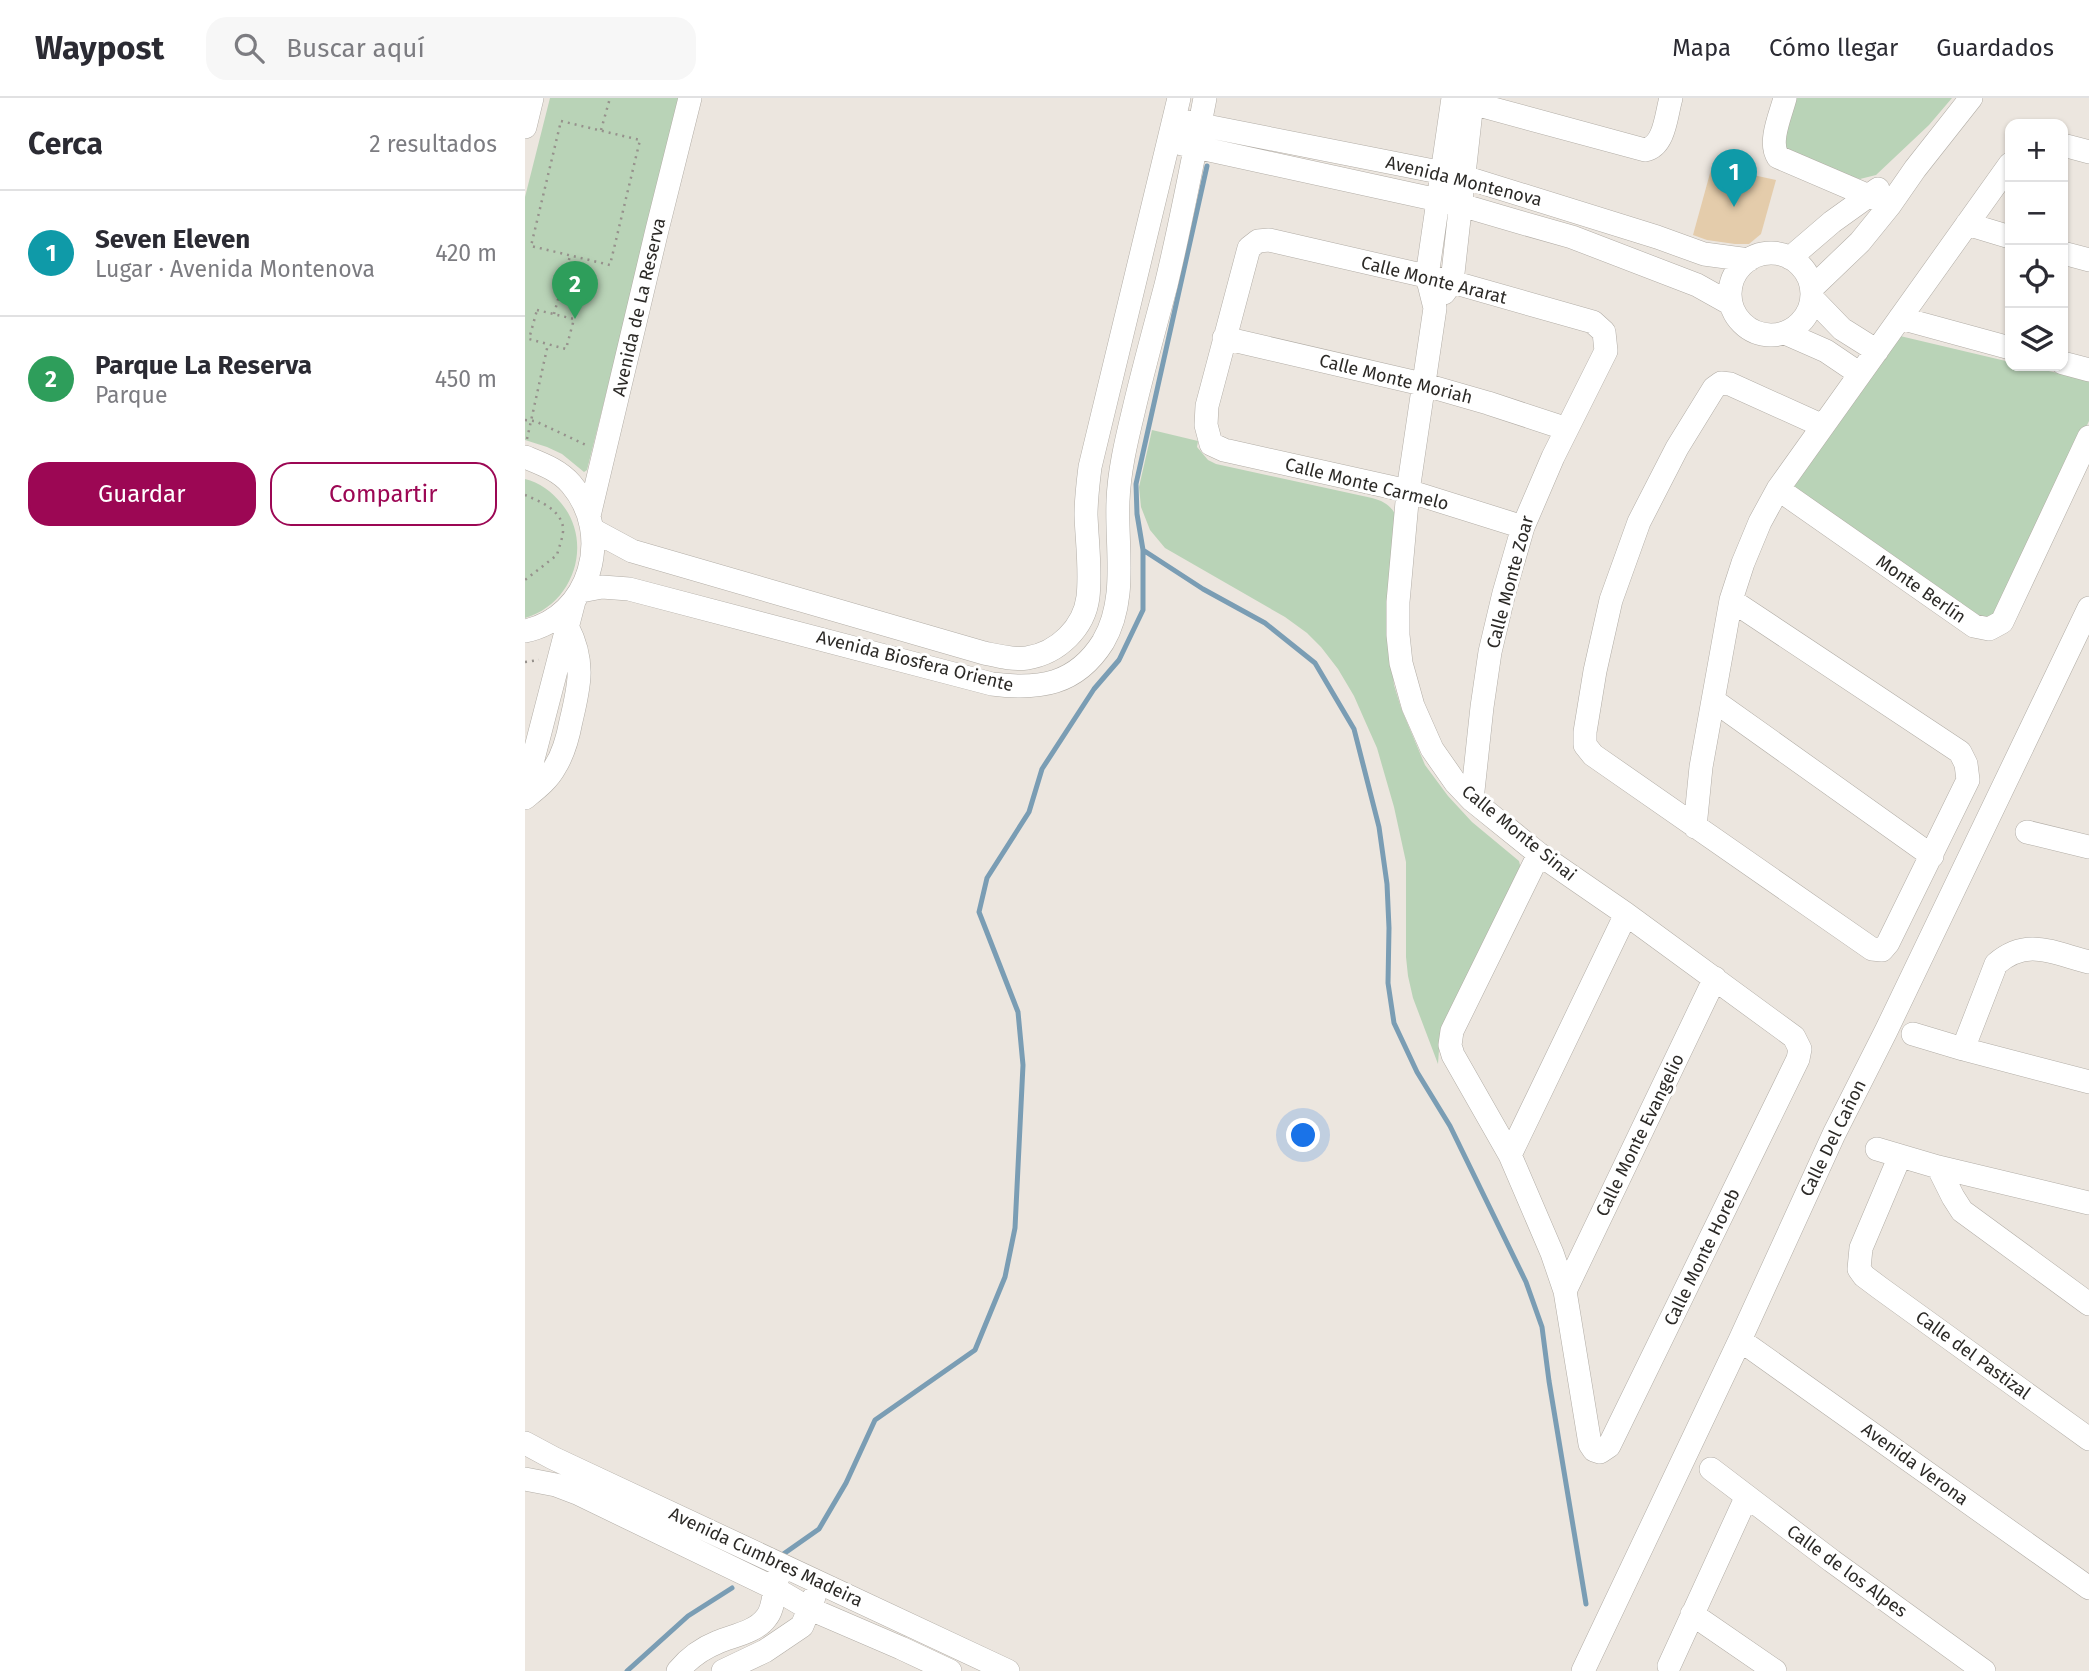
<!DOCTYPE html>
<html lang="es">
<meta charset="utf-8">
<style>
:root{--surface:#fff;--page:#f7f7f7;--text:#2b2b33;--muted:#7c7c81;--line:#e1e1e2;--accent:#9c0754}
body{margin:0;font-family:"Fira Sans",sans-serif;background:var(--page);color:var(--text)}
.controls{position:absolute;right:21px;top:21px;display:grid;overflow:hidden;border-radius:14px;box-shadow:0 2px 5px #0004}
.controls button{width:63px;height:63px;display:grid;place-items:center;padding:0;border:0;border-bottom:2px solid var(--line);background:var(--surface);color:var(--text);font:35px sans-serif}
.you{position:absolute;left:779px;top:1038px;width:24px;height:24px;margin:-18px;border:5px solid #fff;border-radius:50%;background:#1a73e8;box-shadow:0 0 0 10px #1a73e833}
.badge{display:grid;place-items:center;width:46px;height:46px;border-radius:50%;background:var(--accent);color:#fff;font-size:23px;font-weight:700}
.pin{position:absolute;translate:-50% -58px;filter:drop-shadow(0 2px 4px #0008)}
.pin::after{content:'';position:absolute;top:37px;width:24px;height:21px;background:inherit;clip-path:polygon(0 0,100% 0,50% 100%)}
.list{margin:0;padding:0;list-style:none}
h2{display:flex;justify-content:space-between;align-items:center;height:91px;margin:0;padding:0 28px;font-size:30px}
h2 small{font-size:23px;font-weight:400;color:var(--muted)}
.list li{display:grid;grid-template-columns:46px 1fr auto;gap:21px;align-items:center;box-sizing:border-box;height:126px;padding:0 28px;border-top:2px solid var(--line)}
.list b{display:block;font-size:26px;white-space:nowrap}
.list p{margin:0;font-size:23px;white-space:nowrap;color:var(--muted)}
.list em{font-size:23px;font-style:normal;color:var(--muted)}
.actions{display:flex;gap:14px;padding:21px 28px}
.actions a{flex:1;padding:16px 0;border:2px solid var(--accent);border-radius:21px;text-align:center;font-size:24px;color:var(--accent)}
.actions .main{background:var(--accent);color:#fff}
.icon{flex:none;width:38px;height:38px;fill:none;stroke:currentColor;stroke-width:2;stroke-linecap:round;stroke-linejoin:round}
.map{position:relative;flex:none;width:1564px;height:1573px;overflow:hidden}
header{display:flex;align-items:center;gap:42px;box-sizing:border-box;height:98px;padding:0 35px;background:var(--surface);border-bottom:2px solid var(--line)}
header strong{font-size:33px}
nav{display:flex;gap:38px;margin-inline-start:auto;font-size:24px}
.search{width:490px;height:63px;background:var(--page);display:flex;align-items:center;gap:18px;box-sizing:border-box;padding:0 24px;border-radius:21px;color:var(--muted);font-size:26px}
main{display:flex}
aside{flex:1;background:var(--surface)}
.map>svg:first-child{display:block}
.green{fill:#b9d3b7}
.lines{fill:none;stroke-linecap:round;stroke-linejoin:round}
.stream{stroke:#7a9db4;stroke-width:5}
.building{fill:#e4ccab}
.minor-casing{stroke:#b2ada6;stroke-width:24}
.path{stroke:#96918c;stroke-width:2.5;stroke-dasharray:2 5;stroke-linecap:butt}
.minor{stroke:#fff;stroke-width:23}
.labels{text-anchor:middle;stroke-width:6;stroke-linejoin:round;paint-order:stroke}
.street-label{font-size:18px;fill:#2c2a27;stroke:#fff}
</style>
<header>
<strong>Waypost</strong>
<div class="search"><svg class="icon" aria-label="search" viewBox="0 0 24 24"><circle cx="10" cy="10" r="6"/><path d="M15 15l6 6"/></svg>Buscar aquí</div>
<nav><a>Mapa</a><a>Cómo llegar</a><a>Guardados</a></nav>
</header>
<main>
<aside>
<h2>Cerca<small>2 resultados</small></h2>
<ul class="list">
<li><span class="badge" style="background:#0f9aa8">1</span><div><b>Seven Eleven</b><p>Lugar · Avenida Montenova</p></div><em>420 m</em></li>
<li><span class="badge" style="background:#2e9e5b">2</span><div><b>Parque La Reserva</b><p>Parque</p></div><em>450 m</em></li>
</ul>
<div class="actions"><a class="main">Guardar</a><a>Compartir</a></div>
</aside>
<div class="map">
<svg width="1564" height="1573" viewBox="0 0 1564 1573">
<rect width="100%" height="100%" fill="#ece6df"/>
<path class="green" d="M25,0H155L62,372L59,374L37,356L22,349L0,342V99Z
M1267,0H1427L1404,27L1351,77L1335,81L1265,62L1256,46Z
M1375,238L1485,264V268H1502L1564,282V323L1471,519L1455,522L1270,395V387Z
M627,332L673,343L672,349L683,362L691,366L847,400C859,403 867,408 872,420L864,541L869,587L876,610L900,667L923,698L947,724L994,763L996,771L915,937L913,966L888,900L883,878L881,859V764L869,709L852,650L840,623L829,598L813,571L796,549L782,535L760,519L640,450L625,432L616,409L614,389Z
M0,381C14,384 27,394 36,405C69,444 49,506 0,520Z"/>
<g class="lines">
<path class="stream" d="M618,452L678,491L740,525L790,565L829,631L854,729L862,786L864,830L863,885L869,925L892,974L925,1028L1001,1184L1017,1229L1024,1283L1061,1506
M257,1457L294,1431L321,1385L350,1322L450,1252L480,1179L490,1130L498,967L493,914L454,814L462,780L504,714L517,671L569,591L594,562L618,512V452L612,416L611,386L682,68
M102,1573L163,1518L207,1490"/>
</g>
<path class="building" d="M1187,68L1251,82L1236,136L1224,146H1210L1182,142L1168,137Z"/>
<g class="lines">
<g class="minor-casing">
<path id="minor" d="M928,0L902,178L910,210L883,393L873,504V537L876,565L888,608L907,651L930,684L947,702L1014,756L1101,816L1269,939L1275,951L1273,961L1084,1348L1075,1354L1069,1352L1065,1346L1040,1193L1027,1155L985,1057L928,957L925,947L927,933L1014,756
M928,0L1120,52C1140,48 1141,17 1146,0
M1260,0C1256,16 1243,44 1253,59L1365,107
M661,24L939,79L1132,139L1179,156L1224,162
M0,29L7,0
M657,46L936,107L994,124L1047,139L1172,187L1206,206
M1538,47L1564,54
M1442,126L1485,139
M1205 196a41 41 0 1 1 82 0a41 41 0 1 1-82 0Z
M1538,155L1564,162
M1265,160L1307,124L1353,91
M1287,190L1335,144L1365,107L1390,71L1446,0
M919,195L927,184L947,4L946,0
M1288,201L1317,231L1352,253
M1375,220L1485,250
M1260,235L1301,253L1335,276
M699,240L897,286L963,305L1042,331
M1538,265L1564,272
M0,359C17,366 34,372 46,386C89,436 66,519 0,533
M1253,391L1449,528L1464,531L1477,524L1564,339
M64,418L132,132L165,0
M68,432L107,453L459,555C473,558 488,562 502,560C533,555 559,530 563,499C566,472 562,444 561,417C561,401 563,385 565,369L654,0
M56,493L77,489L104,491L467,586C514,592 551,587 578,544C603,502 591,450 593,403C594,374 601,344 608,315C618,272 630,229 641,187C656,125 668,62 680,0
M1206,502L1435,654L1441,666L1443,682L1363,845L1357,852L1347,851L1068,657L1060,647V634L1070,573L1086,502L1114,424L1152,350L1189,290L1196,285L1205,286L1298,328
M1188,602L1407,758
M0,692L49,503
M0,700C11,691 23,682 30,669C39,655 43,639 46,623C55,586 60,563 42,528
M947,702L957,609L965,554L979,495L998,429L1028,359L1081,253L1079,234L1068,224L927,184L744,142L733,143L724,150L682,308L681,327L686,346L699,352L883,393L998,429
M1170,729L1176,669L1206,502L1218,465L1235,424L1253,391L1485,66
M1502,734L1564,749
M1388,936L1438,951L1564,984
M1438,951L1471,866C1502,839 1528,855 1564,864
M1352,1051L1413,1069L1564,1105
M985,1057L1101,816
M1375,1058L1336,1150L1334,1171L1339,1178L1355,1190L1564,1341
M1413,1069L1428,1099L1437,1113L1564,1206
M1040,1193L1190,880
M1215,1242L1564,1490
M0,1345L28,1360L483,1573
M1186,1371L1307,1463L1459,1573
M0,1381L31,1387L52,1395L249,1490L283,1510L376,1550L425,1573
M1167,1516L1250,1573
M1144,1568L1221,1400
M153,1573C163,1561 178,1550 193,1544C207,1538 231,1534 241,1520C250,1510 248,1491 253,1479
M198,1573L240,1553L277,1528L289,1499
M1058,1573L1215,1242L1309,1036L1361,933L1564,510"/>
</g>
<path class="path" d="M36,23L115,42L85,167L6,148Z
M76,32L85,0
M12,212L49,221L41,251L4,241Z
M29,216L45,158
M0,322L10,323L61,347
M2,341L23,246
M0,397C14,403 35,411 38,429C39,437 34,449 32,457L0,482
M0,564L14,562"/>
<use href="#minor" class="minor"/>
</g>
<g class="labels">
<g class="street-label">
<text transform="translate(939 83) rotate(14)" y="6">Avenida Montenova</text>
<text transform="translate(909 182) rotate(14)" y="6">Calle Monte Ararat</text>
<text transform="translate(114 209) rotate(-77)" y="6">Avenida de La Reserva</text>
<text transform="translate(871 281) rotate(14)" y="6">Calle Monte Moriah</text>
<text transform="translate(842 386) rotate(14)" y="6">Calle Monte Carmelo</text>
<text transform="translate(985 484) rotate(-75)" y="6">Calle Monte Zoar</text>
<text transform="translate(1396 491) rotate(35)" y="6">Monte Berlín</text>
<text transform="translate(390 563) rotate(14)" y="6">Avenida Biosfera Oriente</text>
<text transform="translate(994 735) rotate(39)" y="6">Calle Monte Sinai</text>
<text transform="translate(1115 1037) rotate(-64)" y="6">Calle Monte Evangelio</text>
<text transform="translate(1308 1040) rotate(-64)" y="6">Calle Del Cañon</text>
<text transform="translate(1177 1159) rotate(-64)" y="6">Calle Monte Horeb</text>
<text transform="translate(1448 1257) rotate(36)" y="6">Calle del Pastizal</text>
<text transform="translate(1390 1366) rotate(36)" y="6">Avenida Verona</text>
<text transform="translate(241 1459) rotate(25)" y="6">Avenida Cumbres Madeira</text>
<text transform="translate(1322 1473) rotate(36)" y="6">Calle de los Alpes</text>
</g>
</g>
</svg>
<div class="controls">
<button>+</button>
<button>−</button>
<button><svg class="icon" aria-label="locate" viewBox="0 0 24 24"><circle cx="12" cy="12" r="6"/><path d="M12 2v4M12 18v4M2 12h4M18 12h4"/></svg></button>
<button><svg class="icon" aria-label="layers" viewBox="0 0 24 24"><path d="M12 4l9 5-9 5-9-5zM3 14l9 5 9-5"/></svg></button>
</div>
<div class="you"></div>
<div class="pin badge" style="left:1209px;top:109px;background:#0f9aa8">1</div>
<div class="pin badge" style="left:50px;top:221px;background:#2e9e5b">2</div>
</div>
</main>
